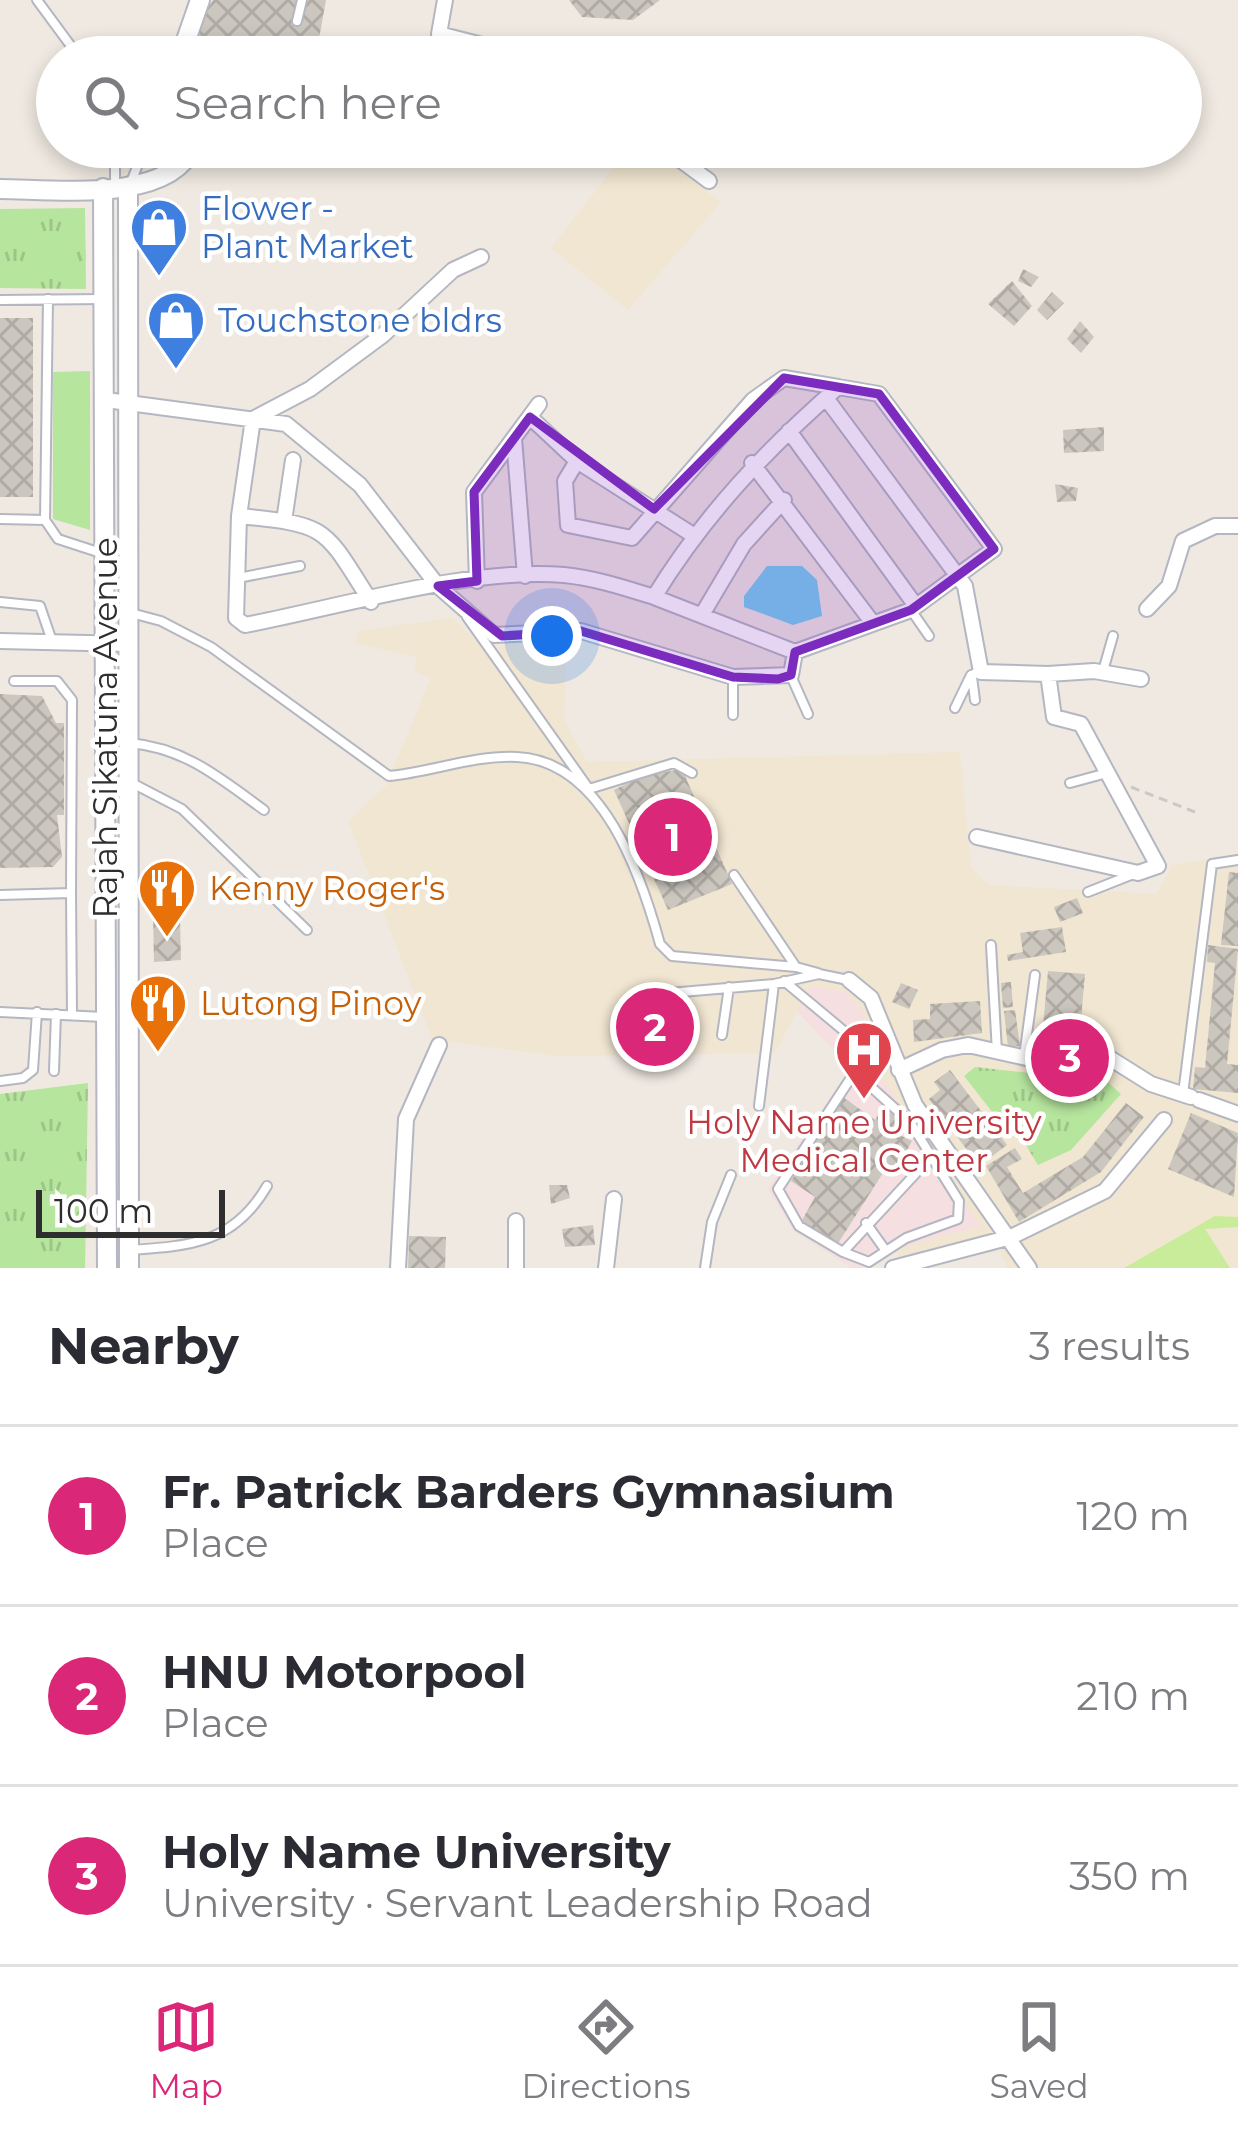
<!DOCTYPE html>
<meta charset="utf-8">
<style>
:root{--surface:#fff;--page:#f2f2f3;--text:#2b2b33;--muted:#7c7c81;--line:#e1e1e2;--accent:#db2777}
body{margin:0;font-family:Montserrat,sans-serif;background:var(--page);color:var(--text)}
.scale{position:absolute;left:36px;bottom:30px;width:189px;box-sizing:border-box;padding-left:12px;border:6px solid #2e2e2e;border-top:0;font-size:33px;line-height:42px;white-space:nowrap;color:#2e2e2e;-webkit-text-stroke:9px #fff;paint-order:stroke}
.you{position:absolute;left:552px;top:636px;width:42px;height:42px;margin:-30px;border:9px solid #fff;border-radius:50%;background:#1a73e8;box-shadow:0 0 0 18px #1a73e833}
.badge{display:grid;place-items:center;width:78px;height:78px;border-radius:50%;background:var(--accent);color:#fff;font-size:39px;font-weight:700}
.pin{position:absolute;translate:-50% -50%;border:6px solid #fff;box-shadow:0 3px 12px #0006}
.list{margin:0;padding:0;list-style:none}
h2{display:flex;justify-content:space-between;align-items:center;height:156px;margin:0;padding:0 48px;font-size:51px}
h2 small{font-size:39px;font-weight:400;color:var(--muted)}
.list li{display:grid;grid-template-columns:78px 1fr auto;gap:36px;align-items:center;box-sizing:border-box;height:180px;padding:0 48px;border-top:3px solid var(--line)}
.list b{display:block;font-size:45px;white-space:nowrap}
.list p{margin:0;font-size:39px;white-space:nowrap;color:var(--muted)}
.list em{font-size:39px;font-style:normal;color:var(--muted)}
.icon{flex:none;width:66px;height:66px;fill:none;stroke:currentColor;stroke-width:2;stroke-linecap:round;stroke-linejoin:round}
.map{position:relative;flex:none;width:1238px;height:1268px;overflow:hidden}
.search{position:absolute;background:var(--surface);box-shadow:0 6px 18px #0003;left:36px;right:36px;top:36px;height:132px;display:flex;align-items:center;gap:30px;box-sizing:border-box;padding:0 42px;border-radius:66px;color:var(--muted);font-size:45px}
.sheet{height:696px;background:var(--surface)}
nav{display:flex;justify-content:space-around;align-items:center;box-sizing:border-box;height:168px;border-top:3px solid var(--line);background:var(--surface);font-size:33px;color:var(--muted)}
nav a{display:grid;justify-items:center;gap:6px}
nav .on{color:var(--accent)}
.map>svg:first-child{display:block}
.education{fill:#f0e6d1}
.medical{fill:#f5dfe0}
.grass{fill:#b6e59e}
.park{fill:url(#park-tufts)}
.pitch{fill:#c9ec9a}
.water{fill:#75cff0}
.building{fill:url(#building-cross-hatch)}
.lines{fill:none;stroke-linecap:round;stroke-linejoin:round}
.lane-casing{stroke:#b4b7c1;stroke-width:12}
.street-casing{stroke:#b4b7c1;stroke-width:18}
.secondary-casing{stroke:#b4b7c1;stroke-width:22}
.path{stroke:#c9c9c9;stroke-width:3;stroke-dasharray:9 6;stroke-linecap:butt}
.lane{stroke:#fff;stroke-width:8}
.street{stroke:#fff;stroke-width:14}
.secondary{stroke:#fff;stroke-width:18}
.marked{fill:#7b2cbf;fill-opacity:0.2;stroke:#7b2cbf;stroke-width:9;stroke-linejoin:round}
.labels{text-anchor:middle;stroke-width:9;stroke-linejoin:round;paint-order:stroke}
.shop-label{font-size:33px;fill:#366cbe;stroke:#fff;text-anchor:start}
.street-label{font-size:33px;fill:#2e2e2e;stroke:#fff}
.food-label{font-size:33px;fill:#c56008;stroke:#fff;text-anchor:start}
.health-label{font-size:33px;fill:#be3a42;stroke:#fff}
</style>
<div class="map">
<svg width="1238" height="1268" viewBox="0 0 1238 1268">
<defs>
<pattern id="park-tufts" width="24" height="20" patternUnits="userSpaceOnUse" patternTransform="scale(3)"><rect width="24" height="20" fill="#b6e59e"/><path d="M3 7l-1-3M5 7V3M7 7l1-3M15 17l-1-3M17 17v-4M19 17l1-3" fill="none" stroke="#9dc588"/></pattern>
<pattern id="building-cross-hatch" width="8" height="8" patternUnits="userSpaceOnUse" patternTransform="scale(3)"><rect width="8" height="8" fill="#cbc7bf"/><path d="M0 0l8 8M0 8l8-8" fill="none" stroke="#afaba4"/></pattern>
</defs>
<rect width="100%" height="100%" fill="#efe9e1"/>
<path class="education" d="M630,147H649L721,202L628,310L551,248Z
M452,618L487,651L539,634H567L564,719L587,762L960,752L971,867L988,885L1157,894L1172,865L1238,854V1268H1007L1000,1251L903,1268L896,1249L979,1226L880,1075L879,1046L810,986L775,1053L555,1056L432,1039L348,821L386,786L431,678L414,671L417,657L355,643L359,631Z"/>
<path class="medical" d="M810,986L843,991L860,1008L879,1046L880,1075L980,1226L897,1249L871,1268H852L794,1231L768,1189L851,1068L797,1011Z"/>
<path class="grass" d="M90,371V530L53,519V372Z"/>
<path class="park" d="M85,208L86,289L0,288V209Z
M1089,1065L1121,1094L1071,1150L1038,1165L1019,1134L1012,1137L964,1076L975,1067L1040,1074Z
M88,1083L85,1268H0V1094Z"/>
<path class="pitch" d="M1215,1216L1238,1217V1227L1205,1229L1230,1268H1124Z"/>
<path class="water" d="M767,566H802L817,580L822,616L793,625L744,607V596Z"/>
<path class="building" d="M213,0H326L317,50L301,57H196L201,20Z
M569,0H660L633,20L582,17Z
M1023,269L1039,277L1031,287L1018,281Z
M1012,281L1032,306L1014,326L988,304Z
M1052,292L1064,303L1047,320L1037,310Z
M0,318H33V497H0Z
M1080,321L1094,337L1081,353L1067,339Z
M1104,427V451L1064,453L1063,430Z
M1055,484L1078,488L1076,501L1057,502Z
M0,694L42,696L56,723H64V815H57L62,857L53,867L0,868Z
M682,769L732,884L668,910L614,790L642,776Z
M182,871V910L154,912V872Z
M1229,872L1238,873V946L1221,945Z
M1077,898L1083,913L1060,922L1054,907Z
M153,916L180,918L181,960L154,962Z
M1062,927L1066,952L1008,961L1007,955L1023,952L1020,933Z
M1208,945L1238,949L1227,1064L1238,1065V1093L1193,1089L1195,1067L1205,1068L1215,963L1207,962Z
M1048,971L1085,974L1080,1030L1043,1027Z
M1011,982L1013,1007L1003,1008L1001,983Z
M901,983L918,990L909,1009L892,1002Z
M980,1001L982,1033L914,1042L913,1020L930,1019V1004Z
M633,1009H678L677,1044H633Z
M1015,1010L1020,1046L1008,1047L1004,1011Z
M950,1070L1007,1145L979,1166L929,1099L940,1090L934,1082Z
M843,1097L875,1120L884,1106L907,1122L900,1135L912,1141L896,1170L888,1165L837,1245L801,1222L815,1197L791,1181Z
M1126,1103L1144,1117L1101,1172L1019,1222L986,1166L1015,1148L1022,1159L1007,1167L1023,1193L1083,1157Z
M1191,1113L1238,1133L1234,1197L1168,1169Z
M549,1185H567L570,1198L551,1204Z
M593,1225L595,1245L565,1247L562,1229Z
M409,1236L446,1237L445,1268H408Z"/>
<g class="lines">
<g class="lane-casing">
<path id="lane" d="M37,0L79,57
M297,21L302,0
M115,147V187
M131,182L145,147
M0,300L104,299
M0,519L45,520L58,539L104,554
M45,520L48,299
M238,578L300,566
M0,602L40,606L52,641
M911,610L929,636
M131,613L161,621L211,647L389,776C432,772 473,755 517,757C603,761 641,875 660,944L672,956L796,967
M467,617L589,789L674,763L692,773
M1103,671L1113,636
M791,676L808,714
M972,677L975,700
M733,679V715
M14,681H57L72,700L71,893
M955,708L971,675L979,672
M130,743C185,748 220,778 264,810
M130,782L182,809L307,930
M1070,783L1107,773
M734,875L796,967L818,973
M1088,892L1131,875
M0,895L71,893L72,1015
M991,945L997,1052
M784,981L850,1036L860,1077L910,1122L959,1201L958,1219L906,1238L869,1262L843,1252L930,1158
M635,996L774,984L819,974L848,980
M0,1012L104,1017
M722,1035L729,987
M1024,1057L1035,975
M54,1071L56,1014
M0,1081L23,1078L33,1070L37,1012
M1183,1094L1212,864L1238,860
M759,1106L774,984
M866,1223L886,1251
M130,1250C191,1246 234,1243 267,1186
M843,1252L799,1226L778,1189L856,1070
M705,1268L712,1222L731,1175"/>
</g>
<g class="street-casing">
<path id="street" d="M445,0L439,34L529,57
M663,147L709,181
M481,257L453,270L383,335L310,389L253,419L239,516L236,618L245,625C340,607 470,567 564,575C595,578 625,588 654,597C705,514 765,451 838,387L879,394L994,549L911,610L795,652L654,597
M826,398L965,586L981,672L1048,674L1054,717L1081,724L1158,866L1138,873L977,837
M106,400L286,424L360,485L438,586L494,635L581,631L733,677L791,675L795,652
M530,417L577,461L693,535
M789,431L916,606
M514,438L525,576
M577,461L565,481L568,525L632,538L753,400L784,378L838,387
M752,463L872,622
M239,516C329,525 323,526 371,602
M284,521L293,460
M477,581L474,492L539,404
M1147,609L1169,586L1183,541L1215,526H1238
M703,613L744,544L784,500
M0,641L130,644
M1048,674L1094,671L1141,679
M849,980L871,998L915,1105L1029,1268
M899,1070L942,1050L968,1045L1040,1061L1100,1052L1151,1084L1191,1097
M1199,1100L1238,1114
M516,1221V1268
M398,1268L406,1119L439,1045
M606,1268L614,1199
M893,1268L1011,1237L1105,1191L1164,1120"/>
</g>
<g class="secondary-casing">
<path id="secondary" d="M188,57L185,43L200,0
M103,188L107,1268
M128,188L129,1268
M0,189C50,189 170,204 192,147"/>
</g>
<path class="path" d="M1131,787L1195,812"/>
<use href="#lane" class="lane"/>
<use href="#street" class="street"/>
<use href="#secondary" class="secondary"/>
</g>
<path class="marked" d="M784,378L879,394L994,549L911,610L795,652L791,675L778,679L733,677L581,631L502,636L438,586L477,581L474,492L530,417L654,509Z"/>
<defs>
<g id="shop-pin" transform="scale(3)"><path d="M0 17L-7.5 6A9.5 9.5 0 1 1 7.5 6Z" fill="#3f7fe0" stroke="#fff"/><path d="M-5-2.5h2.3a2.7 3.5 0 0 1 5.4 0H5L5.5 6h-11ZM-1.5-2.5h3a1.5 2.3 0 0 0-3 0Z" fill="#fff"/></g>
<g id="restaurant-pin" transform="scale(3)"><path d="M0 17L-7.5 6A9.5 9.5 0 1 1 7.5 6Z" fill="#e8710a" stroke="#fff"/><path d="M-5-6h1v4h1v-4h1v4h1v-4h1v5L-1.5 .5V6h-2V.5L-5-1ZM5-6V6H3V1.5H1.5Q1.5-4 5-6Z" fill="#fff"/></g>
<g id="hospital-pin" transform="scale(3)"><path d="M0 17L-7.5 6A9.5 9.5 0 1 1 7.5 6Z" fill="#e0444e" stroke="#fff"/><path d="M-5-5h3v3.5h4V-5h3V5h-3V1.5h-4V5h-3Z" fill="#fff"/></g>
</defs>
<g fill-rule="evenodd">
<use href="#shop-pin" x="159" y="227"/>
<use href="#shop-pin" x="176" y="320"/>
<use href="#restaurant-pin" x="167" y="888"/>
<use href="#restaurant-pin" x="158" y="1003"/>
<use href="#hospital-pin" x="864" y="1050"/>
</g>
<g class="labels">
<g class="shop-label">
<text x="201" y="220">Flower -<tspan x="201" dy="38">Plant Market</tspan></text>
<text x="218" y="332">Touchstone bldrs</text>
</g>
<g class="street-label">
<text transform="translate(105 728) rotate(-90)" y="12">Rajah Sikatuna Avenue</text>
</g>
<g class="food-label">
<text x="209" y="900">Kenny Roger's</text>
<text x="200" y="1015">Lutong Pinoy</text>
</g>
<g class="health-label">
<text x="864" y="1134">Holy Name University<tspan x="864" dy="38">Medical Center</tspan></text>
</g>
</g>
</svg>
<div class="scale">100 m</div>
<div class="you"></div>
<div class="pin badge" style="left:673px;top:837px">1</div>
<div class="pin badge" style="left:655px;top:1027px">2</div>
<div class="pin badge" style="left:1070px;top:1058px">3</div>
<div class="search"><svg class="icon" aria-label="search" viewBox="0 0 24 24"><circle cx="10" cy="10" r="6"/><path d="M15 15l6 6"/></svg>Search here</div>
</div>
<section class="sheet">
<h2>Nearby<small>3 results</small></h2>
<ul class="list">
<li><span class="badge">1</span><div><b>Fr. Patrick Barders Gymnasium</b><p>Place</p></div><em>120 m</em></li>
<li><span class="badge">2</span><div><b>HNU Motorpool</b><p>Place</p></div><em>210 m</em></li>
<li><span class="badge">3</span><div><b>Holy Name University</b><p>University · Servant Leadership Road</p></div><em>350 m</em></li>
</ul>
</section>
<nav>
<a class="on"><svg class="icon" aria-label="map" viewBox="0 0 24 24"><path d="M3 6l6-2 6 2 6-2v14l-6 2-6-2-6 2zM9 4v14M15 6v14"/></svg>Map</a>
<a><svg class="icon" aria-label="directions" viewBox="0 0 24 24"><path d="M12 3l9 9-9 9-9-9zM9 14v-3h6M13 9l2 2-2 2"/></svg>Directions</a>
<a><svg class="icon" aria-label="saved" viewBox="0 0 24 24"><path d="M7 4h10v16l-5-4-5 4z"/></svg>Saved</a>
</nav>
